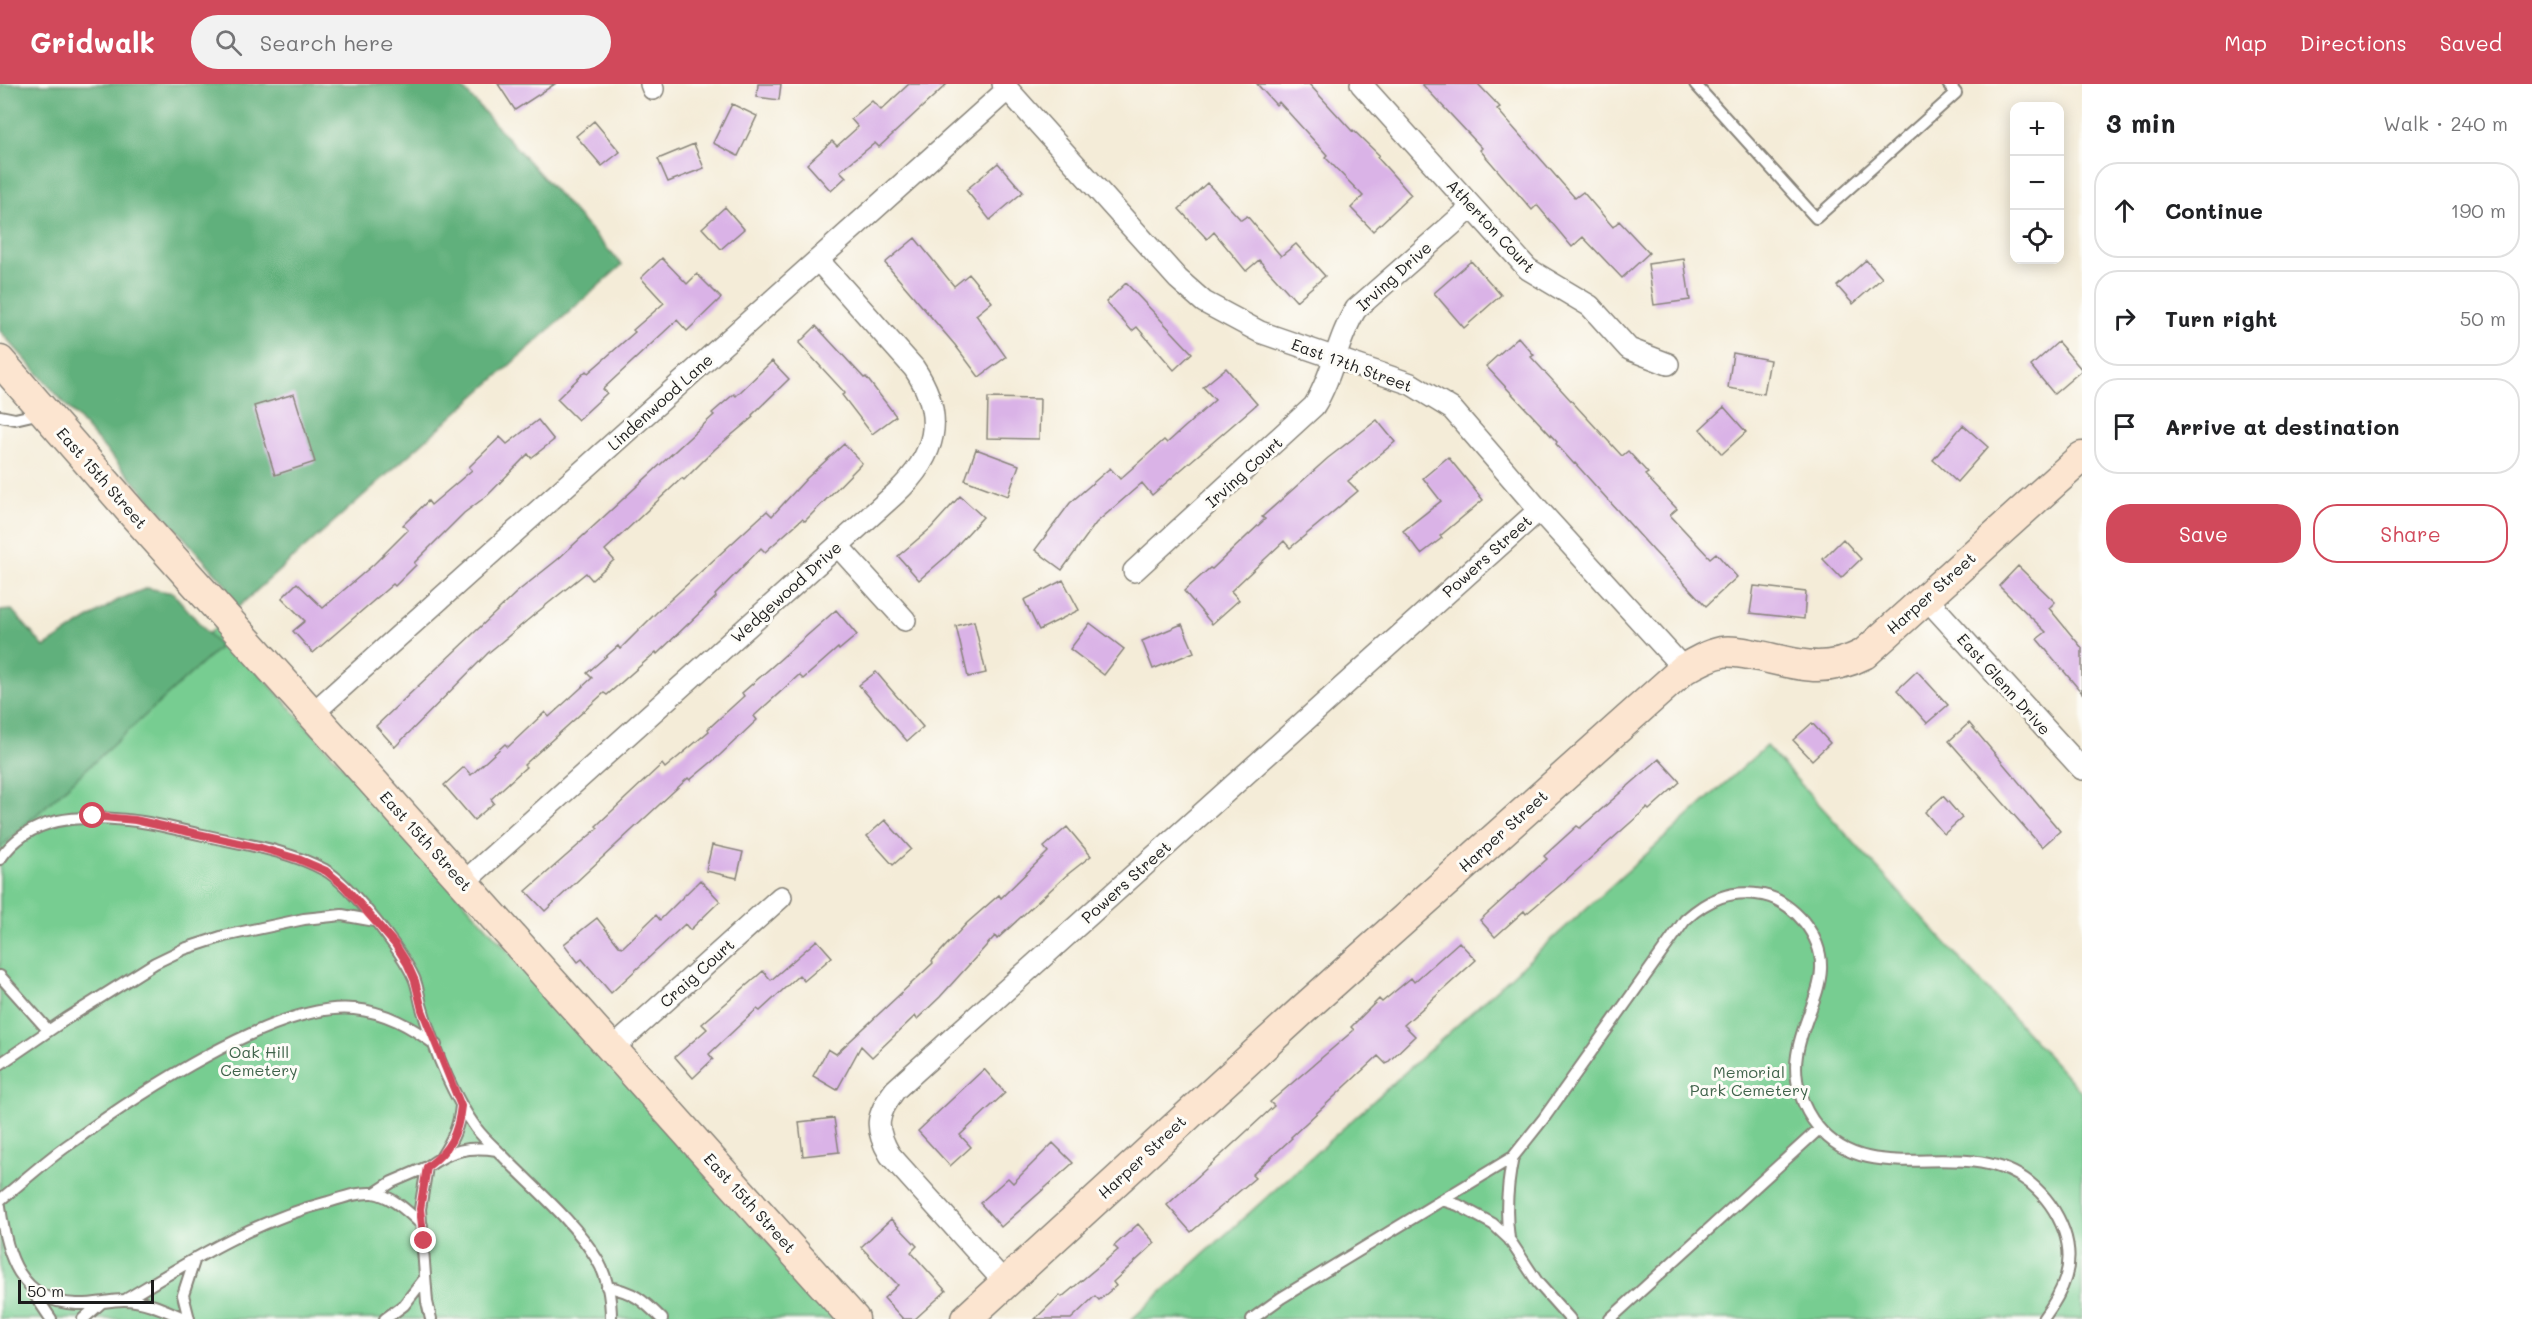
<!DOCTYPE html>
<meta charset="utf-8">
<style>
:root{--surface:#fff;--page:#f2f2f2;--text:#202124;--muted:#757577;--line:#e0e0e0;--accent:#d1495b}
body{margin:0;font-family:Mali,sans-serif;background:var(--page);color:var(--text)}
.controls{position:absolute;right:18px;top:18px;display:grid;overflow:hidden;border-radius:12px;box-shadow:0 3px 15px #0003}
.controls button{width:54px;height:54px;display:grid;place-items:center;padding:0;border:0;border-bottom:2px solid var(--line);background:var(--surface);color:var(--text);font:30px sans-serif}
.scale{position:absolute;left:18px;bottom:15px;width:136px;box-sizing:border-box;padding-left:6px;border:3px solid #1c1c1c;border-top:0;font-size:16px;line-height:21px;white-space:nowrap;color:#1c1c1c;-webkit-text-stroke:4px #fdfcf7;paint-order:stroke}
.stop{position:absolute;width:18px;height:18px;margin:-14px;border:4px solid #d1495b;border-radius:50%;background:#fff}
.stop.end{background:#d1495b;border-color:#fff;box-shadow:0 2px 6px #0008}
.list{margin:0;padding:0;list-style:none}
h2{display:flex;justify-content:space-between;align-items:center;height:78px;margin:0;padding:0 24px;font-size:26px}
h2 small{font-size:20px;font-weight:400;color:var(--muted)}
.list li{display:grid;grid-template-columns:39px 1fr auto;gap:18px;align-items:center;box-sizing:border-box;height:96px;margin:0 12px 12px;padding:0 12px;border:2px solid var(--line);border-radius:24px}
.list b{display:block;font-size:22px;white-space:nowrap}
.list em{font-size:20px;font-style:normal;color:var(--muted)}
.actions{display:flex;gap:12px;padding:18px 24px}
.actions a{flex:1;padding:14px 0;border:2px solid var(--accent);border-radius:24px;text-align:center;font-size:21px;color:var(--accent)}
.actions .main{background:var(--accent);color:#fff}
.icon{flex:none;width:33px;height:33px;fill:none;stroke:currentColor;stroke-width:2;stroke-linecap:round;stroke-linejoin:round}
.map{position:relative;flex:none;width:2082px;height:1235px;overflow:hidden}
header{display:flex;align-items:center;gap:36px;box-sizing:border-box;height:84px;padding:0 30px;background:var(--accent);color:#fff}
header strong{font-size:28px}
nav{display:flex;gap:33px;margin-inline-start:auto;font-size:21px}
.search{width:420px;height:54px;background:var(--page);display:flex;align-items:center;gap:15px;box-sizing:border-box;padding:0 21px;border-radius:33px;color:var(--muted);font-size:22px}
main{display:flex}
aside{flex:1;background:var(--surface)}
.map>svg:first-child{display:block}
.green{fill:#77cd91;stroke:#4a7456;stroke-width:1.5}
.forest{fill:#61b07b;stroke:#3e664c;stroke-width:1.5}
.building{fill:#dab3e7}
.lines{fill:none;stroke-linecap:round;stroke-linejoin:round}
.lane-casing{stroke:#88847a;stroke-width:14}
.street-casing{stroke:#88847a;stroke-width:24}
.secondary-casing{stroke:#88847a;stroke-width:33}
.lane{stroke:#fff;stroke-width:10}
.street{stroke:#fff;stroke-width:21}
.secondary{stroke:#fce5d0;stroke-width:30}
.route{stroke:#d1495b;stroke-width:8}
.labels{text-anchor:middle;stroke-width:6;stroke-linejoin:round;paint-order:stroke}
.street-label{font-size:16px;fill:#1c1c1c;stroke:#fdfcf7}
.park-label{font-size:16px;fill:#40634b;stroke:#fdfcf7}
</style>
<header>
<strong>Gridwalk</strong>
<div class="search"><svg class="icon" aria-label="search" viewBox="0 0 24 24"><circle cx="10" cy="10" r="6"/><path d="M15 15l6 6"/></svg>Search here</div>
<nav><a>Map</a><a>Directions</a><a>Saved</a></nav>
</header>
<main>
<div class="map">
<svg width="2082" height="1235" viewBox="0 0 2082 1235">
<rect width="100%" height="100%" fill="#fdfcf7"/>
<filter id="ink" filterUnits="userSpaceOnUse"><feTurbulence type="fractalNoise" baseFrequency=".0167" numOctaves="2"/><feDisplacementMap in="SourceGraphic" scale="12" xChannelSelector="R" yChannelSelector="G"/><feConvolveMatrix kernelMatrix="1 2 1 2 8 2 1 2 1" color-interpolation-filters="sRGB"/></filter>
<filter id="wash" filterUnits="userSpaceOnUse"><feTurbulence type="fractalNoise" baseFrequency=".008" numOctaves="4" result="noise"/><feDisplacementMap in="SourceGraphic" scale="24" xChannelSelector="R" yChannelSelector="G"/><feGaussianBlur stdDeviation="1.35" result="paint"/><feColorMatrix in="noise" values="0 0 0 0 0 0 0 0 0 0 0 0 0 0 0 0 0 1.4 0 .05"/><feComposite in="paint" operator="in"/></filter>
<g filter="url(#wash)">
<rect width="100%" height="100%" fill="#f4ecd8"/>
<path class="green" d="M217,542L838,1235H0V735Z
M1766,662L2082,1009V1235H1132Z"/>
<path class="forest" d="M0,0H459L622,181L236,525L220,507L227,502L0,247Z
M147,504L173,509L220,563L0,764V527L12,526L44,563L118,516Z"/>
<g id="blocks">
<path class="building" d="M498,0H555L515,26Z
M758,0H781L779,16L757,13Z
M909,0H947L879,63L875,59L840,87L846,93L831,107L807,80L832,57L837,62L858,43L851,35L872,17L881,26Z
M1257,0H1309L1352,47L1353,46L1379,71L1377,73L1411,111L1373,147L1351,124L1363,112L1325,73L1327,71L1279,18L1276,21Z
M1422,0H1478L1500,23L1497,25L1575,114L1583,108L1613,143L1619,137L1649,169L1622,194L1583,153L1572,163L1537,121L1532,126L1480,66L1482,64Z
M732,20L757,32L738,72L713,59Z
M594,37L620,68L602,82L576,52Z
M694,60L704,84L668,98L658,75Z
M998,79L1023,108L990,136L966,106Z
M1207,99L1241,136L1247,132L1281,172L1296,160L1325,192L1296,217L1259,176L1246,187L1214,148L1207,155L1179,125Z
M725,123L744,145L721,165L702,144Z
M915,154L954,202L969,190L992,218L976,231L1006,273L979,293L955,261L885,179Z
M662,174L687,200L697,190L721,214L687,247L677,236L603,305L607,309L578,336L557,315L586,287L588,289L635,248L633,246L664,219L641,194Z
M1684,175L1690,216L1654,221L1648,180Z
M1866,176L1882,194L1853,220L1837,202Z
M1471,177L1501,211L1464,244L1434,209Z
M1126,199L1192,269L1174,286L1137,243L1132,247L1106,218Z
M816,242L864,294L866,293L896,332L872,350L842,311L845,309L799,259Z
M1518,253L1534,271L1531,273L1622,372L1628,367L1648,389L1645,391L1677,425L1670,431L1710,474L1716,469L1737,493L1706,522L1653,466L1575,379L1574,380L1556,360L1557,358L1486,282Z
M2058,258L2082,286L2054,310L2031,282Z
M1733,269L1770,276L1764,310L1728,304Z
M772,277L789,295L752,331L753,333L715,365L684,396L682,394L605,466L614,476L592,496L586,489L535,530L488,569L395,663L376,642L517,508L557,476L714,331L712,329L734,310L736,312Z
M1226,284L1257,320L1152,411L1142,399L1096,439L1062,486L1035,466L1070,419L1110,384L1120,395L1164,356L1167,359L1215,316L1203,303Z
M294,310L315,378L275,391L254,322Z
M988,314L1040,315L1039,355L987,354Z
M1724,323L1746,348L1722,370L1700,345Z
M538,336L554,356L531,374L528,370L488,411L464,429L414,479L416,481L395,502L393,500L313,569L293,547L305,537L282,514L297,499L323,524L374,480L408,446L403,441L428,417L431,421L472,386L469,383L500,353L507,360Z
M1377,336L1395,358L1348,397L1358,407L1290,464L1284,457L1231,507L1239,516L1212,540L1184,507L1210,484L1212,485L1265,435L1262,433L1328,374Z
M1963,341L1988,363L1957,398L1933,376Z
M844,360L862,379L805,437L802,435L765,468L761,464L715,511L716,513L657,570L656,568L607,611L604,609L524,681L526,683L491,715L494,719L474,736L444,701L464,683L471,691L505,660L508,663L545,628L549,633L592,594L587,589L618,562L620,565L657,528L767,427L772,432L807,394Z
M976,365L1019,381L1008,412L965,396Z
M1448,373L1483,416L1440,452L1442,454L1421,470L1403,447L1441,417L1423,394Z
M960,412L983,433L949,470L919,496L898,472L931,444Z
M1843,455L1861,475L1841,494L1823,475Z
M2018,482L2055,518L2049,524L2082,564V609L2037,555L2046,548L1999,502Z
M1063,496L1079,526L1039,546L1024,516Z
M1754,502L1806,508L1804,535L1750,529Z
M836,526L857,551L839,566L838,564L803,595L799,591L754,632L757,636L720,671L690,696L688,694L545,827L526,807L598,744L596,742L662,680L665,684L709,647L708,645L744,612L742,609Z
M974,537L986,589L968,593L956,542Z
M1090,539L1124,565L1104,591L1070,565Z
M1182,540L1194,568L1153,585L1142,557Z
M1917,587L1948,621L1927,639L1897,606Z
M876,588L923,643L907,657L859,601Z
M1812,639L1830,659L1812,676L1793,656Z
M1969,639L2060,747L2042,763L1949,657Z
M1659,675L1680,698L1649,726L1647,724L1566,796L1526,830L1524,827L1495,853L1480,836L1547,775L1544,772L1577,742L1580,744Z
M1943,712L1962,734L1944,750L1925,728Z
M885,736L911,765L893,781L867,752Z
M1067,743L1091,772L1068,790L997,855L995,852L940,913L917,935L915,932L872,973L861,962L837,1006L813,992L828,965L836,970L897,913L933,879L932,877L967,839L999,811L1001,814L1048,768L1044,763Z
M712,761L743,768L737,794L706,787Z
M700,796L720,817L690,846L685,840L611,909L582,875L578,878L564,860L597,834L619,862L623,863L656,831L660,836Z
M817,856L832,873L804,897L799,891L760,927L757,925L709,970L713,975L693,994L675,973L707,945L702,940L763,887L771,896Z
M1459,858L1476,876L1404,941L1415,952L1386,980L1378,972L1291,1053L1292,1054L1252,1091L1255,1094L1191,1148L1167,1121L1274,1022L1270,1018L1354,946L1351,943L1379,915L1382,918L1411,894L1414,898Z
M984,985L1005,1009L960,1051L971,1063L950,1082L918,1047Z
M834,1034L839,1068L803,1072L799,1038Z
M1053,1059L1073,1079L1001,1143L980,1119L1008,1094L1013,1099Z
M891,1135L917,1162L911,1168L946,1207L915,1235H903L884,1214L898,1201L861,1163Z
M1138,1140L1155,1159L1113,1198L1116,1202L1099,1216L1095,1212L1071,1235H1035L1060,1211L1062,1213L1118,1166L1114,1162Z"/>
</g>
</g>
<g filter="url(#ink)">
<use href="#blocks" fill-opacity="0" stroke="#88847a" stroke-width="1.5"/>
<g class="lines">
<g class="lane-casing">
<path id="lane" d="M1695,0L1816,134L1956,9L1948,0
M0,332L15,335L41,329
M0,775C30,731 80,731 127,736C152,738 178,746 203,751C243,760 288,766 325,786C351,801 401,866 414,894C418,903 419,914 422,924C434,965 451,1009 476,1044C484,1055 495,1064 504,1073C534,1104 574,1137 596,1174C607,1191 611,1215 611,1235
M0,892L48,946
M0,980L66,935L155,879L184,865L224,852L304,835L342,831L375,837
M442,1072C453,1055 459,1042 461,1022
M375,1109L392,1098L427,1083
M0,1116C24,1097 46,1076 71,1059C134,1013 276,917 354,925C386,928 410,942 436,961
M1442,1116L1458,1121L1493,1140L1509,1155L1538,1199L1570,1235
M0,1122C6,1171 20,1218 77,1220C93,1221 108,1216 124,1216C145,1216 167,1227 186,1235
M1509,1155C1505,1126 1507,1101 1513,1073
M607,1203C633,1207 644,1217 662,1235
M33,1208L51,1235
M125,1216C192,1176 251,1138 328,1118C342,1114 357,1108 373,1109C391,1111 410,1129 422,1141
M83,1235L101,1219
M189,1235L183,1211L195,1174
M385,1235L404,1221L425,1194
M431,1235L427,1218L420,1125L427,1083C450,1066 469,1062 497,1066
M1252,1235L1281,1214L1513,1073L1544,1034L1685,836C1708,815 1731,805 1763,811C1779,814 1794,826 1804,838C1843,887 1804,922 1797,971C1793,996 1802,1024 1818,1043C1872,1109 1966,1048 2030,1099C2046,1112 2057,1128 2064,1147C2076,1181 2063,1208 2043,1235
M1610,1235L1819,1045"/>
</g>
<g class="street-casing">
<path id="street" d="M651,0L653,5
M1003,0L1178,195L1204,218L1260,248L1411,300L1452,325L1539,426L1684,585
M1361,0L1528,185L1590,222L1629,265L1668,280
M838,462L905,536
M1134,487L1314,322C1333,292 1337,255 1356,225L1472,123
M1926,514L2082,685
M312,630L1008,5
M463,799L895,410C936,372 947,333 914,284L818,176
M612,965L781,813
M1005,1199L890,1071C874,1044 876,1031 895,1006L1539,426"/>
</g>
<g class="secondary-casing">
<path id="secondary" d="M0,277L135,432L854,1235
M966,1235L1306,923L1684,585C1696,578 1708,571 1722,568C1734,566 1748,570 1760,572C1800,581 1825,590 1864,570L2082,373"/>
</g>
<use href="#lane" class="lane"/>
<use href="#street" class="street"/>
<use href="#secondary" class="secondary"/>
</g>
</g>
<g class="lines" filter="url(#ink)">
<path class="route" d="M93,732L135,736L261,764L298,775L326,787L344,802L395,860L407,879L415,897L422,926L461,1022C458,1050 450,1066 427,1083L420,1125L424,1157"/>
</g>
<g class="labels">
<g class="street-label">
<text transform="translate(1491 142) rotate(47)" y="6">Atherton Court</text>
<text transform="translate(1394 192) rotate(-42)" y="6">Irving Drive</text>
<text transform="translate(1352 281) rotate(20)" y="6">East 17th Street</text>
<text transform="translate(660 318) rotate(-42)" y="6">Lindenwood Lane</text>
<text transform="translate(1244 388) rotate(-42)" y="6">Irving Court</text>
<text transform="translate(102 394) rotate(49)" y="6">East 15th Street</text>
<text transform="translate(1487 472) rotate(-42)" y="6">Powers Street</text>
<text transform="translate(786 508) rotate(-42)" y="6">Wedgewood Drive</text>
<text transform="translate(1931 509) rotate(-42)" y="6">Harper Street</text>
<text transform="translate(2004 600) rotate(48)" y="6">East Glenn Drive</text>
<text transform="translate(1503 747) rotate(-42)" y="6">Harper Street</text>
<text transform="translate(426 757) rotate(48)" y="6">East 15th Street</text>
<text transform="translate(1126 798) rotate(-42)" y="6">Powers Street</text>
<text transform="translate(697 889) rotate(-42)" y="6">Craig Court</text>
<text transform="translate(1142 1073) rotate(-43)" y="6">Harper Street</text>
<text transform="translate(750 1119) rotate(48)" y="6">East 15th Street</text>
</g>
<g class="park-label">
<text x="259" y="974">Oak Hill<tspan x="259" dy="18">Cemetery</tspan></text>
<text x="1749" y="994">Memorial<tspan x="1749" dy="18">Park Cemetery</tspan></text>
</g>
</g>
</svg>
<div class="controls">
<button>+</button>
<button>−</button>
<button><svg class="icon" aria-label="locate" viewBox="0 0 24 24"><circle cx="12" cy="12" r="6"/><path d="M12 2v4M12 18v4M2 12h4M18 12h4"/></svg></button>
</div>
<div class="scale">50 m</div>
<div class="stop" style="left:93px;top:732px"></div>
<div class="stop end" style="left:424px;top:1157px"></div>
</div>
<aside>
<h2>3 min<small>Walk · 240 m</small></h2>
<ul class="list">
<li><svg class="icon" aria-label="ahead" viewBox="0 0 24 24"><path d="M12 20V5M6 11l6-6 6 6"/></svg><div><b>Continue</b></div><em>190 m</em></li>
<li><svg class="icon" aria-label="right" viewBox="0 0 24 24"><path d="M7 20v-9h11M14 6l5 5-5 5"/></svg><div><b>Turn right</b></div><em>50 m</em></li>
<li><svg class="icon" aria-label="arrive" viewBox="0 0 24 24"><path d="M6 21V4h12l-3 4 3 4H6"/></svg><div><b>Arrive at destination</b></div></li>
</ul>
<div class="actions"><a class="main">Save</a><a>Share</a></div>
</aside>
</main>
